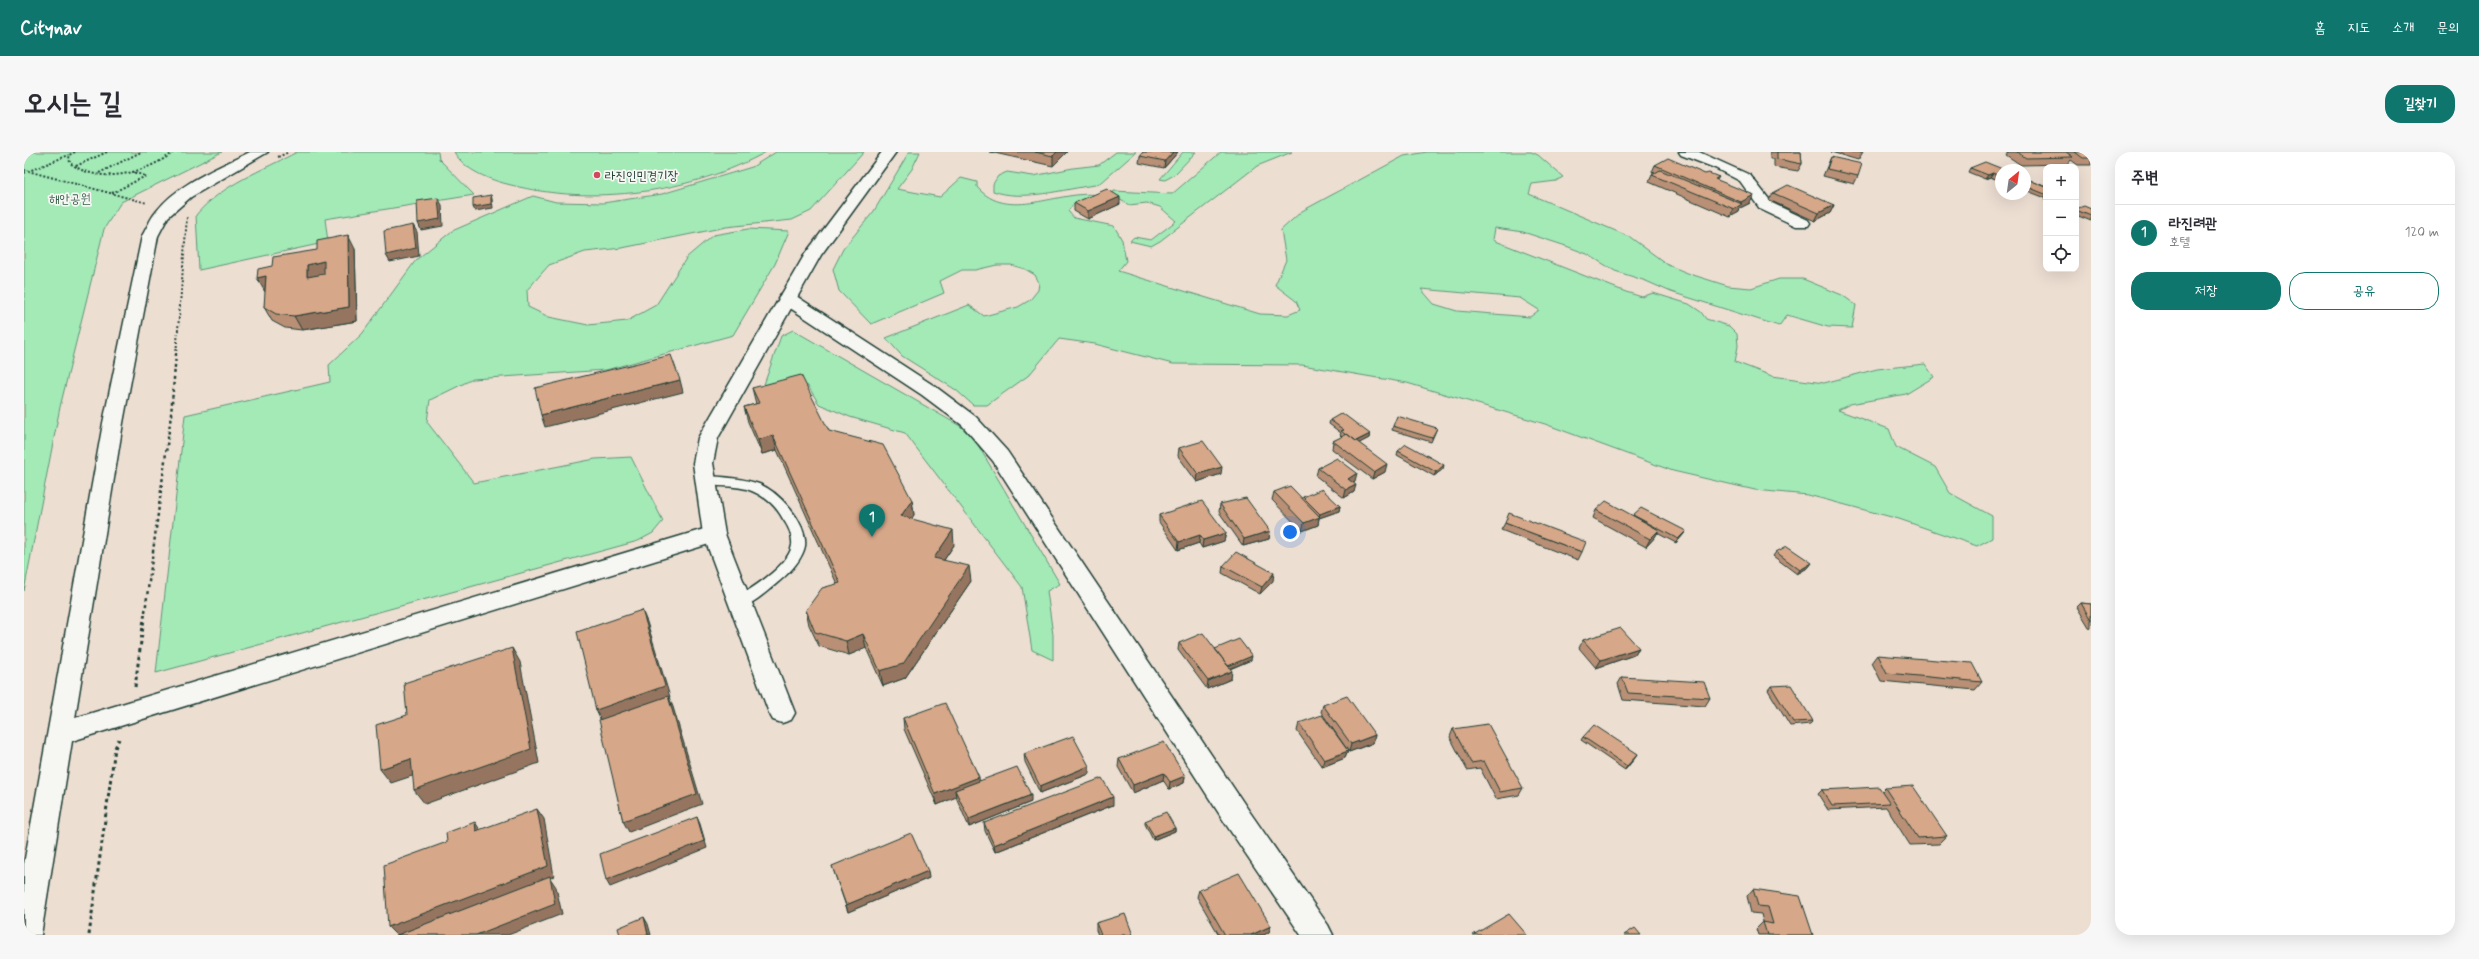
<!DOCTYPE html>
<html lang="ko">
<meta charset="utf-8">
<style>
:root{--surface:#fff;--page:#f7f7f7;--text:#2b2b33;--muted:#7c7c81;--line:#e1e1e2;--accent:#0f766e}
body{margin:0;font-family:Mynerve,"Poor Story",sans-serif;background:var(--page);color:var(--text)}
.controls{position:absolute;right:12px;top:12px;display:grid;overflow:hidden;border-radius:8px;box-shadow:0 4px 16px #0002}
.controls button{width:36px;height:36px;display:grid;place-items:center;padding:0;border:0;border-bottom:1px solid var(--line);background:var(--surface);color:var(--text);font:20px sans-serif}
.compass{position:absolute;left:1971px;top:12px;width:36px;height:36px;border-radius:50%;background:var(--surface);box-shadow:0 4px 16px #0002;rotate:29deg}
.you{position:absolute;left:1266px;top:380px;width:14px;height:14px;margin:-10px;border:3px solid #fff;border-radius:50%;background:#1a73e8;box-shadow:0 0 0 6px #1a73e833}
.badge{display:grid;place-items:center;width:26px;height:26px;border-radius:50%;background:var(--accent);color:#fff;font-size:13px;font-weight:700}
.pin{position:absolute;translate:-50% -33px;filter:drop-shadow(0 1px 2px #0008)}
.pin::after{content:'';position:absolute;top:21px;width:14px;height:12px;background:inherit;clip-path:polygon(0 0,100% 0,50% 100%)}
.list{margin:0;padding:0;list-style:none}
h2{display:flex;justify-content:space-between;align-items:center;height:52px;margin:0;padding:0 16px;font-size:17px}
h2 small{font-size:13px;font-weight:400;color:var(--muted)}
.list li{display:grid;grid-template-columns:26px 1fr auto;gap:12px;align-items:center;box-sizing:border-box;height:56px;padding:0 16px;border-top:1px solid var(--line)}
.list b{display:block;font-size:15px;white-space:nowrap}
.list p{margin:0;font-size:13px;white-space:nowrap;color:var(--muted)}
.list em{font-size:13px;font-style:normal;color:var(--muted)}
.actions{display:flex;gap:8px;padding:12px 16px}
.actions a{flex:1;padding:9px 0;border:1px solid var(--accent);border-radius:16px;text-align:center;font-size:14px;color:var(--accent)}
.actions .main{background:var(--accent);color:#fff}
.icon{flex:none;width:22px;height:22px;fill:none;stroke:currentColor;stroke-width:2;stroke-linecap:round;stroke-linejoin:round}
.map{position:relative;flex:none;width:2067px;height:783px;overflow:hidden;border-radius:16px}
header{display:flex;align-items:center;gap:24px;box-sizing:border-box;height:56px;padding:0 20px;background:var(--accent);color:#fff}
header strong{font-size:19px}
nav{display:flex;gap:22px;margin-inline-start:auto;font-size:14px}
.intro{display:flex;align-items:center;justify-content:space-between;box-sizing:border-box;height:96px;padding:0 24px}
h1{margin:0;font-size:28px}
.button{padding:10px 18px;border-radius:16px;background:var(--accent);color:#fff;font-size:14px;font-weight:700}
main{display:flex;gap:24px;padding:0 24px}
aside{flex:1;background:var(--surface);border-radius:16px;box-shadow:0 4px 16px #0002}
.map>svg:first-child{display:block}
.green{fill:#a3eab7;stroke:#619476;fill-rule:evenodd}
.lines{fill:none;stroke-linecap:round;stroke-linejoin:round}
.lane-casing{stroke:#1f3d34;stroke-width:3}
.street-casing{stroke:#1f3d34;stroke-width:3}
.secondary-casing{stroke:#1f3d34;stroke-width:3}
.path-far2{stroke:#1f3d34;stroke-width:2;stroke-dasharray:2 2;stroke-linecap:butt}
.path-far1{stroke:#1f3d34;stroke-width:2.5;stroke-dasharray:3 3;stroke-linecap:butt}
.path{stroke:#1f3d34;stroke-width:3;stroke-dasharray:3.5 3.5;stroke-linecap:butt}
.lane{fill:#f6f6f2;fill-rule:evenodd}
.street{fill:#f6f6f2;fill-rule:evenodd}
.secondary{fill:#f6f6f2;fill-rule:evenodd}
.wall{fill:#b99076;stroke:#1f3d34}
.shaded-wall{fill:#967560;stroke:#1f3d34}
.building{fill:#d7a789;stroke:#1f3d34;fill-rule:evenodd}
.poi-dot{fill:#d1495b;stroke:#f6f6f2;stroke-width:1.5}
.labels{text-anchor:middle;stroke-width:3.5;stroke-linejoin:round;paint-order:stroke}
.far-poi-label{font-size:13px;fill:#1f3d34;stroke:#f6f6f2;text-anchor:start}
.far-park-label{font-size:13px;fill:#39604e;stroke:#f6f6f2}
</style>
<header>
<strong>Citynav</strong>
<nav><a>홈</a><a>지도</a><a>소개</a><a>문의</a></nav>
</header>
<div class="intro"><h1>오시는 길</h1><a class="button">길찾기</a></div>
<main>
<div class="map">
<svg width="2067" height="783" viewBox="0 0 2067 783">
<rect width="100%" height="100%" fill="#edded2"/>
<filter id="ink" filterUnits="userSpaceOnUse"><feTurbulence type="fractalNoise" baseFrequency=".025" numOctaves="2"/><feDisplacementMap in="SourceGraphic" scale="8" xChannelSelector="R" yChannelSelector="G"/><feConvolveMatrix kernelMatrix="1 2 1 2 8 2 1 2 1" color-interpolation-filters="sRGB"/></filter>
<g filter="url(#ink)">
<path class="green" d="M0,0H198L97,50L80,77L36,255L0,439Z
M273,0H414L415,7L450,43L301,67L304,90L175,118L172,63C197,33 239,18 273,0Z
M430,0H742C668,41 568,54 487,33C466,28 441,19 430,0Z
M752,0H840L787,59L768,68L702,75L598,96L561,100L525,113L503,138L504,155L525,165L564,173L603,169L632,153L663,105L689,83L724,77L765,79L751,112L709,183L582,218L449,227L406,248L403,270L450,331L571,307L607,305L639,369L629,381L614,389L132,521L161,263L306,230L305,213L338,182L392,108L428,79L509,44L532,50L579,51L638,42L728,15Z
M885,0H896L888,17L873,37L916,45L937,26L953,30V35C984,71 1035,37 1074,43L1051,51L1044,59L1050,66L1090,74L1098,88L1102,109L1094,119L1236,162L1264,163L1276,158L1272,149L1251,133L1262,108L1257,78L1278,59L1380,4L1403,0H1507L1514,3L1539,25L1532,29L1508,32L1505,42L1606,85L1644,113L1666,122L1704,134L1727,136L1755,127H1779L1818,143L1832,153L1828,176L1804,175L1763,163L1755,174L1647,140L1622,129L1591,119L1563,102L1542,94L1499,80L1471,76L1469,88L1602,140L1618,145L1629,141L1665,152L1677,160L1682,167L1705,174L1713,182L1714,194L1711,210L1748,224L1800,231L1853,217L1901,212L1910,225L1882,242L1826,252L1814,258L1865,277L1872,295L1911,315L1926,341L1968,364V386L1953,394L1875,367L1784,343L1731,338L1649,319L1521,272L1383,231L1278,213L1149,212L1071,192L1035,187L1005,223L963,253H949L932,238L878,204L862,186L945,153L960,164L994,155L1006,148L1014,138L1015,131L1011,123L1001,117L987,113H973L951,118H938L916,129L920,141L847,172L815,139L809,117L819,97L850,59ZM1397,137L1496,146L1515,158L1506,165L1433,159L1410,152Z
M1092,0H1112L1078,30L1071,33C1040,37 999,50 969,39V32L974,24L983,20L1009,24L1049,16L1075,13Z
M1159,0H1172L1150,23L1141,28L1136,27Z
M1197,0H1268L1233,14L1136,89L1127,94L1106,89L1110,85L1127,88L1152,69L1136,55L1123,51L1105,53L1088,43L1090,39L1148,42Z
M769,178L936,274L951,288L1036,432L1023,439L1029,483V508L1008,498L998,435L881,281L826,265L795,252L784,234L776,233L737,241L757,184Z"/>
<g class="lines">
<g class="lane-casing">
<path id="lane" d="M681,324C700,325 718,326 735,332C754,339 784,371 781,394C778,409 763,423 752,432C741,441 729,452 716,456L711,455L709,451L711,447C728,436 765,414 768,393C769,384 764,374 759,367C752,354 742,345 728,339C711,332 693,336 677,331L675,328L677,325Z"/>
</g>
<g class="street-casing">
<path id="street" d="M226,0H244L167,45L144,65L134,84L99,271L51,566L690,374L698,376L701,382L698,388L48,589L17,783H0V712L79,271L118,84C123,76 126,67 132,60C154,31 194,16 226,0Z
M1655,0H1675L1726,23L1748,51L1784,68L1786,71L1784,74H1772L1736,57L1716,29L1691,16L1657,3Z
M763,141L769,142L912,235L952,265L983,299L1223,656L1304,773L1309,783H1277L1203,674L969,309L938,273L898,243L757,150L754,146L757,142Z"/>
</g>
<g class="secondary-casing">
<path id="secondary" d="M858,0H872L797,103L694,286L689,311L701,382L771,561L767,568L758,571L749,568L745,561L679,382L669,311L674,286L781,102Z"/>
</g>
<path class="path-far2" d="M51,0L45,3L46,11C76,34 122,21 150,0
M254,5L265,0
M52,14L83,0
M0,18L123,51
M0,21L45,3
M75,21L117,0
M88,41L122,24L108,20
M152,203L163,65"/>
<path class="path-far1" d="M121,460L147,263L152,202"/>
<path class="path" d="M111,535L121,459
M65,783L91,596L95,587"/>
<use href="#lane" class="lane"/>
<use href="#street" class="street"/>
<use href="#secondary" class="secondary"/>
</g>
<path class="wall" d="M966,0H1043L1029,14Z
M1119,0H1154L1140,16L1115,11L1116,4Z
M1747,0H1777L1778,12L1774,19L1750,15V7H1746V1Z
M1807,0H1839L1834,8Z
M1984,0H2067V13H2054L2047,8L2044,12L1997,13L1982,3Z
M1807,5L1834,24L1830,32L1799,24L1804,12Z
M1631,13L1695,25L1693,28L1726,51L1716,56L1715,60L1706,65L1625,30L1628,23L1631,21L1628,20Z
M1946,16L1977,18V29L1966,25L1961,27L1944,20Z
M2001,26L2022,35V48L2020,47L2021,44L2019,45L2001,38Z
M1749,41L1810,53L1806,61L1791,69L1745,48Z
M1050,51L1096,52L1064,67L1050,59Z
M2052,57H2067V69L2052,63Z
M331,97L333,169L278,178L261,176L248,169L240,155L248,114Z
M728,236L805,279L888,348L890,363L887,366L930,393L920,408L947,429L881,526L859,534L842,496L825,503L795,494L785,473L782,458L813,432L753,298L738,302L724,270L720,255L732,252Z
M1306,268L1346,282L1345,286L1335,291L1361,320L1348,327L1308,297L1309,289L1318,285L1316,283L1317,281L1305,272Z
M1369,274L1413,276L1407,290L1368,278Z
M1155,296L1197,322L1173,330L1154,304Z
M1374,299L1419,317L1410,324L1373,303Z
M1294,316L1331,329L1329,330L1330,340L1320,346L1292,324Z
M1250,340L1278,347L1279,345L1316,354L1315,359L1295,366L1294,373L1278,379L1248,348Z
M1196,352L1246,379L1245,387L1219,394L1195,360Z
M1572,358L1609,364L1662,379L1659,383L1652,391L1633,381L1631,385L1622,395L1569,366Z
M1135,363L1202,381L1200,389L1178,396L1175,391L1154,398L1135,370Z
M1481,371L1558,400L1554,408L1477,378Z
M1752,400L1785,415L1773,422L1749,404Z
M1199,414L1249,429L1236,442L1198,421Z
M2057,451L2067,452V476L2065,475L2053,455Z
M1559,488L1615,496L1610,503L1572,516L1555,496Z
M1155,491L1191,497L1227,508L1206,517L1207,527L1183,537L1154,498Z
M1854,503L1958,530L1951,538L1857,529L1848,511Z
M1598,525L1686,546L1681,554L1599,548L1594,532Z
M1747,534L1789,569L1786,572L1766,574L1744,538Z
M1299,553L1351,583L1349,591L1325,600L1297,560Z
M879,566L956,629L1007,650L945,675L932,645L913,653L880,577Z
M1275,571L1324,599L1321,606L1298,615L1273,579Z
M1429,577L1499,636L1495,643L1472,647L1456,616L1443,618L1426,585Z
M1559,585L1614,602L1611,606L1601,618L1557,588Z
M1000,602L1065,622L1016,641L1001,610Z
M1095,607L1161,624L1160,631L1145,637L1139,628L1109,641L1094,615Z
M1861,636L1923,684L1915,692L1886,693L1862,655L1804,658L1794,642L1798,638L1858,639Z
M1089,653L971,700L961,679L960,671Z
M1121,669L1151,676V679L1129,688L1121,672Z
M808,714L905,726L824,760Z
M1729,737L1789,783H1734L1732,777L1739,770L1737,762L1727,761L1723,744Z
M1175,738L1247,774L1245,780L1240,783H1195L1173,745Z
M1072,771L1109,783H1074L1072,778Z"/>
<path class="shaded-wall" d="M1033,0H1043L1029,14V4Z
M1149,0H1154L1140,16L1141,9Z
M1969,21L1966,25L1961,27L1964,23Z
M467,43L468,47L469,56L451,59L449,55Z
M1730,43L1726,51L1716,56L1715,60L1706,65L1710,57L1715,54L1717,50Z
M1096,45V52L1064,67V59Z
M414,46L418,53L419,74L397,78L394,71Z
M1810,53L1806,61L1791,69L1795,61Z
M389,73L393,80L395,104L366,110L362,103Z
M324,83L331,97L333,169L278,178L270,164L325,155Z
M300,109L307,123L283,125V113Z
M242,124L241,140L233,126Z
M656,228L659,240L521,275L517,263Z
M1346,282L1345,286L1330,294L1331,290Z
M749,283L753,298L738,302L734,288Z
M1363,312L1361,320L1348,327L1350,320Z
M1420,313L1419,317L1410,324L1412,320Z
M1198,315L1197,322L1173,330L1174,322Z
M1333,321L1331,329L1322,334L1324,327Z
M1332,333L1330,340L1320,346L1322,338Z
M888,348L890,363L880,378L877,364Z
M1316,354L1315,359L1295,366L1294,373L1278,379L1280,371L1295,365L1296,362Z
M929,378L930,393L912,420L910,406Z
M1635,378L1631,385L1622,395L1626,387Z
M1246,379L1245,387L1219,394L1220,387Z
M1662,379L1659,383L1652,391L1654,387Z
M1202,381L1200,389L1178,396L1179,388Z
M1176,383L1175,391L1154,398L1155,390Z
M1788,411L1785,415L1773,422L1776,418Z
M945,414L947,429L881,526L859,534L856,519Z
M1250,421L1249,429L1236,442L1238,435Z
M618,458L623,470L646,545H645L649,555L678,652L605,680L599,669L577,569L572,558Z
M839,482L842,496L825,503L822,489Z
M488,496L496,510L515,611L401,652L390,638Z
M1615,496L1610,503L1572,516L1577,508Z
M1228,504L1227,508L1200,519L1201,515Z
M1208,519L1207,527L1183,537L1184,529Z
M1351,583L1349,591L1325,600L1327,592Z
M1324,599L1321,606L1298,615L1300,608Z
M1614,602L1611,606L1601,618L1603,614Z
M387,607L397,621L367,631L356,617Z
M1065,614V622L1016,641V634Z
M1140,621L1139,628L1109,641V633Z
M1161,624L1160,631L1145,637L1146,630Z
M955,625L956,636L931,638L932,645L913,653L911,642Z
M1007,643V650L945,675V667Z
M1089,645V653L971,700L970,693Z
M513,657L520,667L530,724L526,726L532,735L538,762L484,783H372L364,775Z
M673,665L676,672L683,696L586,735L582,728Z
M451,670L458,681L452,679Z
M1151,676V679L1129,688L1130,684Z
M904,719L905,726L824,760L822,753Z
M620,765L624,772L627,783H624Z
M1247,774L1245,780L1240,783H1227Z"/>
<path class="building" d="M1011,0H1033L1029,4Z
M1119,0H1149L1141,9L1116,4Z
M1753,0H1777L1778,12L1753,7Z
M1993,0H2042L2049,5L2002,6Z
M2051,0H2067V6H2059Z
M1807,5L1838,12L1834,24L1803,17Z
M1644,6L1681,22L1685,21L1695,25L1691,27L1730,43L1717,50L1631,13Z
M1961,10L1981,18H1977V25L1969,21L1964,23L1946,16Z
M1636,18L1718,52L1710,57L1628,23Z
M2001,26L2022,35V41L2021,42L2001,34Z
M1764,33L1810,53L1795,61L1749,41Z
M1083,37L1096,45L1064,59L1050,51Z
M467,43V52L449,55V46Z
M414,46L416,67L394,71L393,49Z
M2060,54L2067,57V64L2052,58V57Z
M389,73L392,96L362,103L360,79Z
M324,83L325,155L270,164L252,162L240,155L242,124L233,126L234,117L248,114L249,105L293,98V89ZM300,109V122L283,125V113Z
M647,203L656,228L517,263L511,236Z
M777,223L805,279L859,293L888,348L877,364L929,378L910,406L945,414L879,512L856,519L839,482L822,489L791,480L782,458L798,436L816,431L749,283L734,288L720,255L735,251L728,236Z
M1318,261L1346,282L1332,289L1323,282L1322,283L1317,279L1320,278L1306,268Z
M1373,264L1413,276L1408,286L1369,274Z
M1323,282L1363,312L1350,320L1309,289Z
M1179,289L1198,315L1174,322L1155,296Z
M1382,292L1420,313L1412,320L1374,299Z
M1313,306L1333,321L1324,327L1332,333L1322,338L1294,316Z
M1266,334L1296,365L1280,371L1250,340Z
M1298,337L1316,354L1296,362L1279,345Z
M1222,346L1246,379L1220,387L1196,352Z
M1178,349L1202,381L1179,388L1176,383L1155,390L1135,363Z
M1582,349L1635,378L1626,387L1572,358Z
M1617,356L1662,379L1654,387L1609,363Z
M1485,361L1562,390L1558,400L1481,371Z
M1763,394L1788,411L1776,418L1752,400Z
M1212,400L1250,421L1238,435L1199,414Z
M2057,451L2067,452V468Z
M618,458L641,534L572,558L553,480Z
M1597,476L1615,496L1577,508L1559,488Z
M1179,481L1208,519L1184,529L1155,491Z
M1215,487L1228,504L1204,514L1191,497Z
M488,496L507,597L390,638L387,607L356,617L352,573L383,563L380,531Z
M1854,503L1948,511L1958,530L1863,521Z
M1598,525L1680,530L1686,546L1604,541Z
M1767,533L1789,569L1769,570L1747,534Z
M644,544L673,642L599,669L575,568Z
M1323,544L1351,583L1327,592L1299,553Z
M921,551L955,625L911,642L879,566Z
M1298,563L1324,599L1300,608L1275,571Z
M1464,572L1499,636L1476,640L1460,609L1447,611L1429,577Z
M1570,573L1614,602L1603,614L1559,585Z
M1049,584L1065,614L1016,634L1000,602Z
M1140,590L1161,624L1146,630L1140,621L1109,633L1095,607Z
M993,615L1007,643L945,667L931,638Z
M1078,626L1089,645L970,693L960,671Z
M1889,634L1923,684L1894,686L1861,636Z
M1855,635L1866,651L1808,654L1798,638Z
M513,657L524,714L364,775L360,713L423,690L422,681L451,670L452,679Z
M1142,660L1151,676L1130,684L1121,669Z
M673,665L680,689L582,728L576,702Z
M887,681L904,719L822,753L808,714Z
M1215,721L1247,774L1227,783H1201L1175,738Z
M526,724L531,752L452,783H373Z
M1729,737L1776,744L1789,783H1743L1739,770L1749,772L1744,755L1734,754Z
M1101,762L1109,783H1077L1072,771Z
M1485,762L1503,783H1449Z
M620,765L624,783H596L594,776Z
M1611,776L1617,783H1600Z"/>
</g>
<circle class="poi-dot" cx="573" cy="23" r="4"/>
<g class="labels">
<g class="far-poi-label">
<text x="581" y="28">라진인민경기장</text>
</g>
<g class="far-park-label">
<text x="46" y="51">해안공원</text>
</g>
</g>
</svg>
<div class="controls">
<button>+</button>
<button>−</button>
<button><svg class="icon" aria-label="locate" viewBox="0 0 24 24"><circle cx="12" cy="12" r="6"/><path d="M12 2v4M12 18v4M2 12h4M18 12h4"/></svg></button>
</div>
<svg class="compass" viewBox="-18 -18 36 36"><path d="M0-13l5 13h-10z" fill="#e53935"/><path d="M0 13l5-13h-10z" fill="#7c7c81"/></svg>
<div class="you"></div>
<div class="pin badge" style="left:848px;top:385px">1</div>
</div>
<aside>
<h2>주변<small></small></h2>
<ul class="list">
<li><span class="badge">1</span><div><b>라진려관</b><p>호텔</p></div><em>120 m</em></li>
</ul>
<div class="actions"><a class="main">저장</a><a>공유</a></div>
</aside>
</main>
